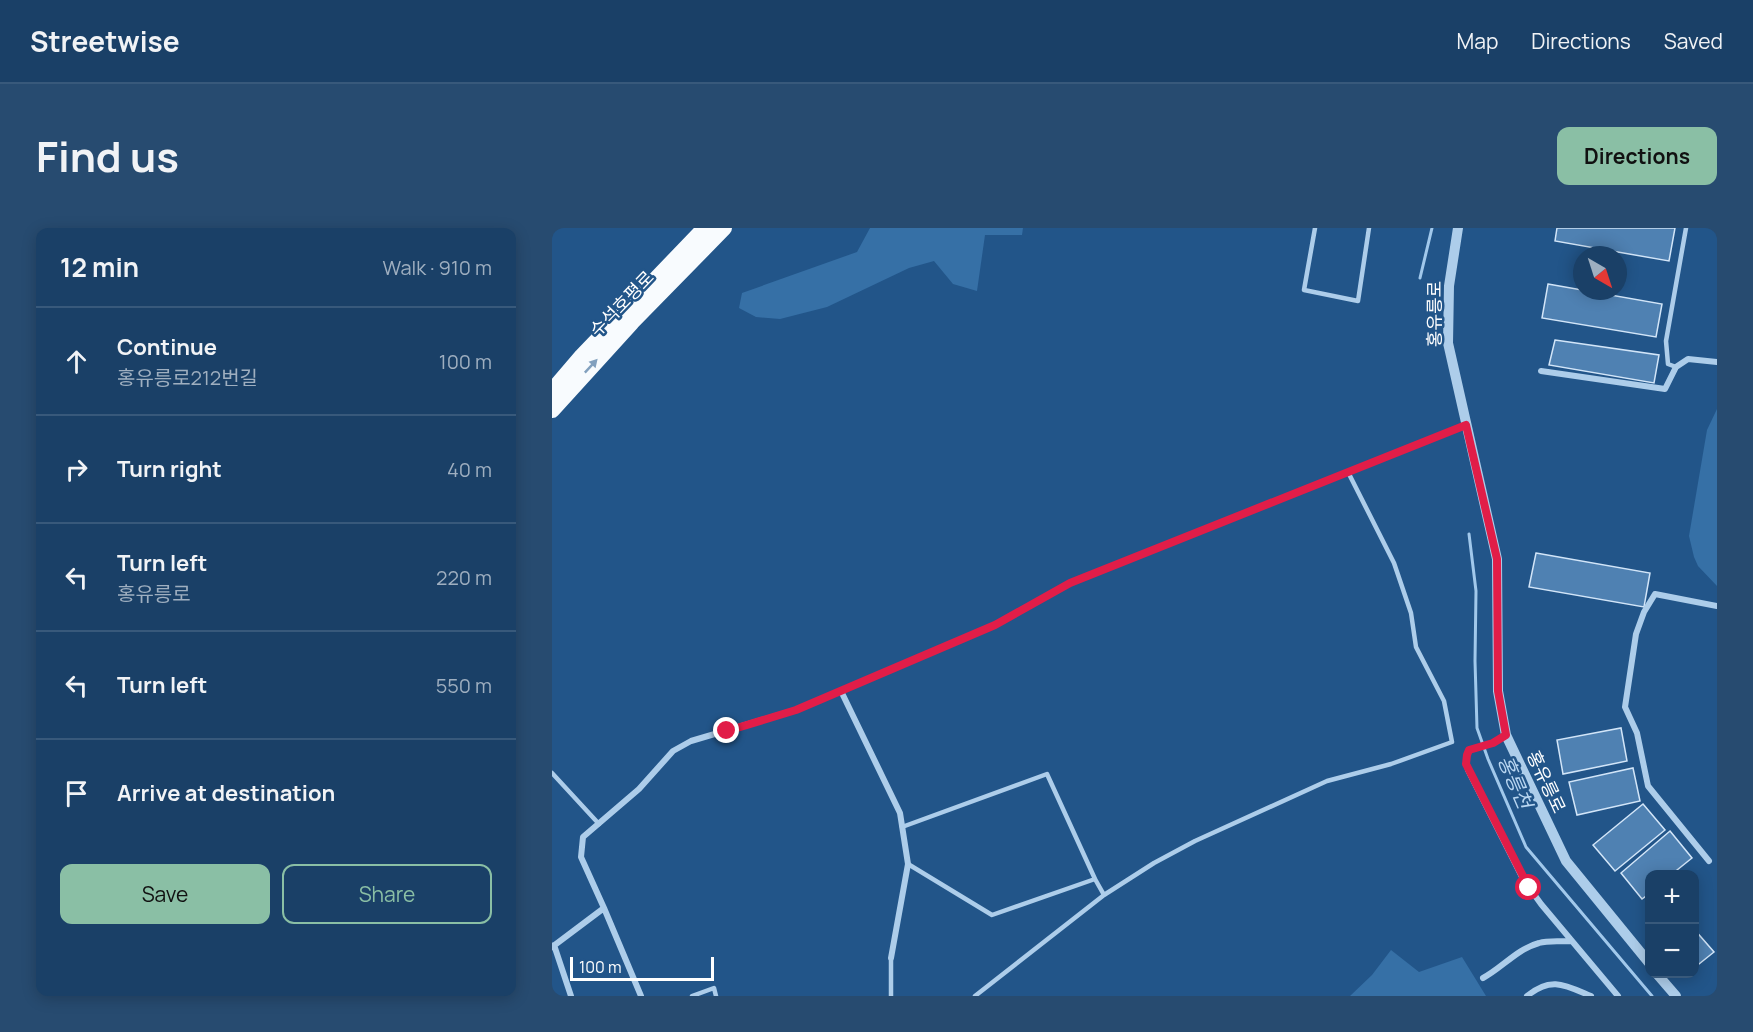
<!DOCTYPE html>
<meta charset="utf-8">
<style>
:root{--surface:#1a4067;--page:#274b70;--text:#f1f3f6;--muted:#9fafc0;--line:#38597b;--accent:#8abfa5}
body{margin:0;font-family:Manrope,"Noto Sans KR",sans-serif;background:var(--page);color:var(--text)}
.controls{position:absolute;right:18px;bottom:18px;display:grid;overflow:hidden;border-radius:12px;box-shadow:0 3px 15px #0003}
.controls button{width:54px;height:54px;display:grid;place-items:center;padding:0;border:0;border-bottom:2px solid var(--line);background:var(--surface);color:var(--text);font:30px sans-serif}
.compass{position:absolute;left:1021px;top:18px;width:54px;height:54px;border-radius:50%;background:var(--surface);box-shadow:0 3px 15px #0003;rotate:141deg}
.scale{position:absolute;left:18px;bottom:15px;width:144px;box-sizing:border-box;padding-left:6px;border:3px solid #fff;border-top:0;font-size:16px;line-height:21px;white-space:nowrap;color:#fff;-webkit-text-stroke:4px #225589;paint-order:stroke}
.stop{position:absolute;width:18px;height:18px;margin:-14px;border:4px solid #e11d48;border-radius:50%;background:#fff}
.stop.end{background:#e11d48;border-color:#fff;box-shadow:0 2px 6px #0008}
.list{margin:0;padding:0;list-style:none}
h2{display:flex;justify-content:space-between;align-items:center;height:78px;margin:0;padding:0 24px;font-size:26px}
h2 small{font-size:20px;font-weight:400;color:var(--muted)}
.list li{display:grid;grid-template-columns:39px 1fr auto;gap:18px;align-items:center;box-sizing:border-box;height:108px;padding:0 24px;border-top:2px solid var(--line)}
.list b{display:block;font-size:22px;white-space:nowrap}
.list p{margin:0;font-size:20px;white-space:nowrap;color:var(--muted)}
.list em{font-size:20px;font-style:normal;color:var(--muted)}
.actions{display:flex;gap:12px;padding:18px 24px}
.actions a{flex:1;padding:14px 0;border:2px solid var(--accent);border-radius:12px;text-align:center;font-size:21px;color:var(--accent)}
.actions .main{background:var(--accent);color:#111}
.icon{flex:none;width:33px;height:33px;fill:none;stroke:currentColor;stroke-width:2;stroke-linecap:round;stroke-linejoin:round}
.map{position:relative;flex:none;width:1165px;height:768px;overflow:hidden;border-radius:12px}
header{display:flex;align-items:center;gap:36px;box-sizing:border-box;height:84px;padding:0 30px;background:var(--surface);border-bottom:2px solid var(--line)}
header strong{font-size:28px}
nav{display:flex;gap:33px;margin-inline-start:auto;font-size:21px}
.intro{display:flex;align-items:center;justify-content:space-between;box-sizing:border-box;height:144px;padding:0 36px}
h1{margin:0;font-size:42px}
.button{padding:15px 27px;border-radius:12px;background:var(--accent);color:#111;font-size:21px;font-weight:700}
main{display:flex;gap:36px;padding:0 36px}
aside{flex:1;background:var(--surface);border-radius:12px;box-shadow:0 3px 15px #0003}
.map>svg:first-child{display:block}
.green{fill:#3670a6}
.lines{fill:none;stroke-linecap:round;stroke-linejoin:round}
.stream{stroke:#a1c8eb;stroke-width:3}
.building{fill:#4f81b2;stroke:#d2e5f8;stroke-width:1.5}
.service{stroke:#adcdea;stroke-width:4.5}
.minor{stroke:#adcdea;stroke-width:6}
.tertiary{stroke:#adcdea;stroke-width:10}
.trunk{stroke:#f8fbfe;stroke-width:16}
.oneway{fill:#82a0be}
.route{stroke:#e11d48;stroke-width:8}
.labels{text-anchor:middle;stroke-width:5;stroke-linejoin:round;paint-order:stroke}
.street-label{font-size:18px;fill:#fff;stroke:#225589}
.water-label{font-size:20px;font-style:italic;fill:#b9d6f1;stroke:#225589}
</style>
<header>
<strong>Streetwise</strong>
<nav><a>Map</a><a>Directions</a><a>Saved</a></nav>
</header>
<div class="intro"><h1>Find us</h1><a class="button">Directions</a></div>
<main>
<aside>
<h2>12 min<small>Walk · 910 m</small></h2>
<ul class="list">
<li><svg class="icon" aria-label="ahead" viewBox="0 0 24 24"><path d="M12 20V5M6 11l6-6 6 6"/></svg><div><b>Continue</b><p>홍유릉로212번길</p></div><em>100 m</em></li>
<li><svg class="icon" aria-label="right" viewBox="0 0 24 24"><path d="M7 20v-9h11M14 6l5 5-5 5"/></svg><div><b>Turn right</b></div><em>40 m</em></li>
<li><svg class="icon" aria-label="left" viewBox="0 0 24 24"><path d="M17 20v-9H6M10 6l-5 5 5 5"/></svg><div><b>Turn left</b><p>홍유릉로</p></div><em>220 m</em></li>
<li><svg class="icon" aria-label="left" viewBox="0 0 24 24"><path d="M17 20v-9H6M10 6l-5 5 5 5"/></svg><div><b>Turn left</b></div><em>550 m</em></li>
<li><svg class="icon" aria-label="arrive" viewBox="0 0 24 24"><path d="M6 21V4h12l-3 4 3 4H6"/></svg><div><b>Arrive at destination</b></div></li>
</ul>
<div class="actions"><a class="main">Save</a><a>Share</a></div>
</aside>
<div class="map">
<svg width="1165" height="768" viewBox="0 0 1165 768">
<rect width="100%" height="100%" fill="#225589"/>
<path class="green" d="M318,0H471L470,7H433L425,63L401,56L382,33L357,40L275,79L228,91L204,89L187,80L190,65L305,24Z
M1165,181V358L1146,338L1142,329L1137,308L1155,202Z
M839,722L867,744L910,729L934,768H798L820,747Z"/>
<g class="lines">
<path class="stream" d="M868,50L880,0
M917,306L924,363L923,433L925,500L936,531L974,619L1100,768"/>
</g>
<path class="building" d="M1005,0H1123L1117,33L1003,13Z
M996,56L1110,76L1104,109L990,90Z
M1003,112L1107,127L1102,155L997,137Z
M984,325L1098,345L1092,379L977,359Z
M1069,500L1075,533L1011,546L1005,512Z
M1081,540L1088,573L1025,587L1017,554Z
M1091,576L1113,602L1063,643L1041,617Z
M1118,603L1140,630L1120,646H1098V665L1090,671L1069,645Z
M1142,701L1162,724L1142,740Z"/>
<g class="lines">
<path class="service" d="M763,0L752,62L806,73L817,0
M1124,139L1116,136L1114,113L1134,0
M0,545L47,596
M350,599L495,546L543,651L440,687L356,636
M543,651L552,667
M140,768L162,760L164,768
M339,768V730
M423,768L552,667L602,635L643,613L775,553L839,536L900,514L892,473L864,419L859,385L842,335L796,244"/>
<path class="minor" d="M989,143L1113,161L1124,139L1136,131L1165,134
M289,463L348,585L356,636L339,730
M954,507L941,515L917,522L914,531L916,542L971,651L989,676L1066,768
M1157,633L1096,558L1085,505L1073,479L1084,406L1092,384L1103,366L1165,378
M52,680L89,768
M2,717L19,768
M0,719L52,680L29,629L31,609L87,561L121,523L139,513L244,482L443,397L518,355L914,197
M931,750C950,740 965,721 987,715C997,712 1009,714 1019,713
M975,768C999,748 1013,757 1039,768"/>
<path class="tertiary" d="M906,0L897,58L896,115L945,331L946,463L954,507L1014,633L1098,736
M1105,746L1124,768"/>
<path class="trunk" d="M0,163L30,128L153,0
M0,182L80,94L172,0"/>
</g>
<defs><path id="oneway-solid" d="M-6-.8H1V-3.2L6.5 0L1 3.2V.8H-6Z" transform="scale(1.5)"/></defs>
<use class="oneway" href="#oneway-solid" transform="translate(39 138) rotate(-47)"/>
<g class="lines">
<path class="route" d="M175,503L244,482L443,397L518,355L914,197L945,331L946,463L954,507L941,515L917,522L915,527L914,536L977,660"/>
</g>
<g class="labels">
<g class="street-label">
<text transform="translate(70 76) rotate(-46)" y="6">수석호평로</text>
<text transform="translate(883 86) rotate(-90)" y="6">홍유릉로</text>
<text transform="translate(994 554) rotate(65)" y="6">홍유릉로</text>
</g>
<g class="water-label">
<text transform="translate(963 554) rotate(67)" y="7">홍릉천</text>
</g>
</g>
</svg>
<div class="controls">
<button>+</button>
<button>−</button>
</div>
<svg class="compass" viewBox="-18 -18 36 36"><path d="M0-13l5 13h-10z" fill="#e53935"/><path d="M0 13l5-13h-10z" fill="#9fafc0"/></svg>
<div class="scale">100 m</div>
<div class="stop" style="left:977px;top:660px"></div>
<div class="stop end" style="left:175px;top:503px"></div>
</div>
</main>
